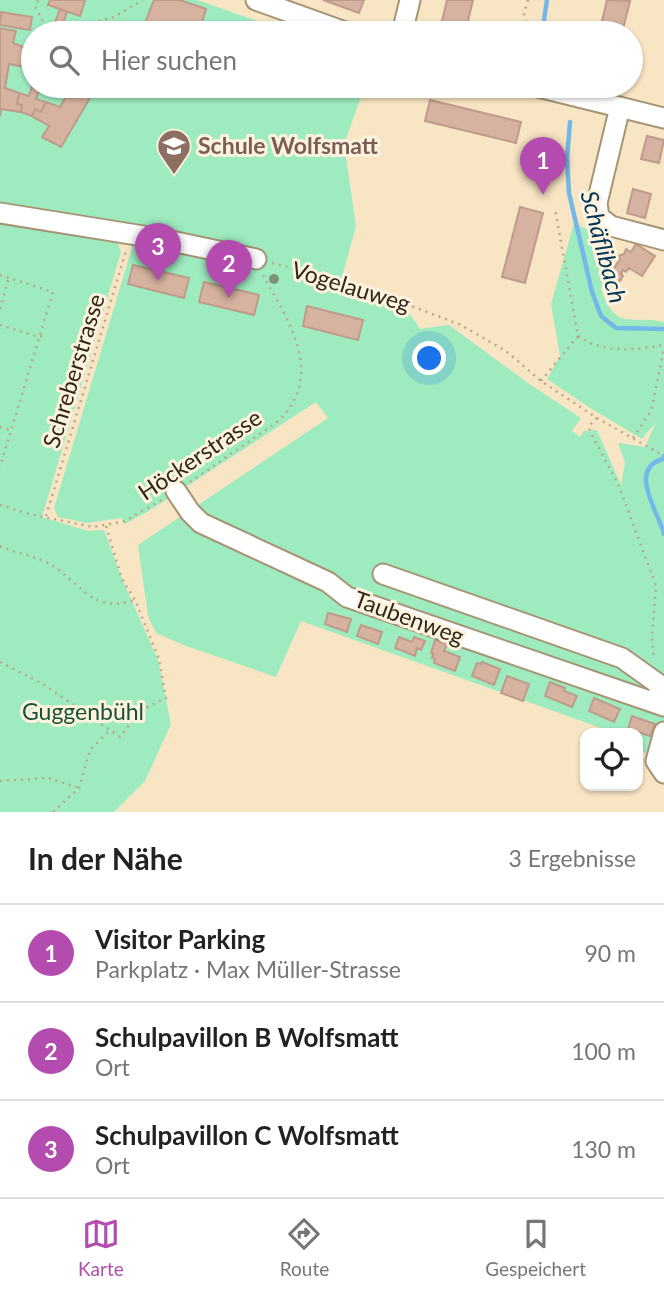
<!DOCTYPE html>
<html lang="de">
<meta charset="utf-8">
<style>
:root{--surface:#fff;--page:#f2f2f2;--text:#222;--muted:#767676;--line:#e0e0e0;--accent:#b44caf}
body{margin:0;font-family:Lato,sans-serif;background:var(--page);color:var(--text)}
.controls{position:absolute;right:21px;bottom:21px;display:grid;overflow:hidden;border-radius:14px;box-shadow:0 2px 5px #0004}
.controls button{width:63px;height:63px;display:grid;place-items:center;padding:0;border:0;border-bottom:2px solid var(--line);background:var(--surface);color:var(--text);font:35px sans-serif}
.you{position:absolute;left:430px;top:359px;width:24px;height:24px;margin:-18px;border:5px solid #fff;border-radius:50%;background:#1a73e8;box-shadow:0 0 0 10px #1a73e833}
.badge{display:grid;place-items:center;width:46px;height:46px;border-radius:50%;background:var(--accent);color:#fff;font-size:23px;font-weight:700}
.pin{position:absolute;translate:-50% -58px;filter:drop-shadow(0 2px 4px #0008)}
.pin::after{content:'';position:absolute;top:37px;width:24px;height:21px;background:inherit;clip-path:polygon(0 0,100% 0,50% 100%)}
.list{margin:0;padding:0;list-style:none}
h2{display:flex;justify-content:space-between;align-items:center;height:91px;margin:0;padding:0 28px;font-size:30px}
h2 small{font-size:23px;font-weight:400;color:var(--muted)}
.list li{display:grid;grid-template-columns:46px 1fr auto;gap:21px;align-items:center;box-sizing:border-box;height:98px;padding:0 28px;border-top:2px solid var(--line)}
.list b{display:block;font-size:26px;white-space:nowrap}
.list p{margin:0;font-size:23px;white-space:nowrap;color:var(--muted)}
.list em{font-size:23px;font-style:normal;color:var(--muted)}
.icon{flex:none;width:38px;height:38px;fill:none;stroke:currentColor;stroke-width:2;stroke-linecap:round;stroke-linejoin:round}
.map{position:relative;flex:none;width:664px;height:812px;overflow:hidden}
.search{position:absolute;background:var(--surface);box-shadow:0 2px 5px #0004;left:21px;right:21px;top:21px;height:77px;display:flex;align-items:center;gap:18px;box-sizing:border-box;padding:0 24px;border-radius:38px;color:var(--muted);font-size:26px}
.sheet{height:385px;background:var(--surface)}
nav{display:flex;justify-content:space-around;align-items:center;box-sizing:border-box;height:98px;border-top:2px solid var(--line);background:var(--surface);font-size:19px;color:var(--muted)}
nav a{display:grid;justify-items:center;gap:4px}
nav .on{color:var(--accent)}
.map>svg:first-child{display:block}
.green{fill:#9eebc0}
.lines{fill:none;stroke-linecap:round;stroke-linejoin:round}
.stream{stroke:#74b8e9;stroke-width:4.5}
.building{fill:#d6b2a0;stroke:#be9b8a;stroke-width:2}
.minor-casing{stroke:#a69575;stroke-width:23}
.path{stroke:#b8a88d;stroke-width:2.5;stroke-dasharray:2 5;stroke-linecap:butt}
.minor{stroke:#fff;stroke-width:19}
.tree{fill:#7c9475}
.labels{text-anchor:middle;stroke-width:6;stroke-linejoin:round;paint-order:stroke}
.education-label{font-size:23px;font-weight:bold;fill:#785e54;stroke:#fff3df;text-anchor:start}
.street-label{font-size:23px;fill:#2e271a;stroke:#fff3df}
.park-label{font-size:23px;fill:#165236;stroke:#fff3df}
.water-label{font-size:24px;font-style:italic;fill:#003656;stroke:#fff3df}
</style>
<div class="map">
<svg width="664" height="812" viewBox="0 0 664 812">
<rect width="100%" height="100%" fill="#f8e5c3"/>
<path class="green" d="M0,0H197L292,33H33V86H365L344,144L356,226L342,277L345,289L408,311L420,329L449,325L531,385L581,418L572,431L580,437L584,431L597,430L621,485L625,462L618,443L645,447L656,422L642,439L590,408L547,379L560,356L551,304L574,223L598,235V266L604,281L601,289C617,333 629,314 664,322V766L638,748V733H615L301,621L276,677L186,646L156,633L148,616L138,545L328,418L316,402L152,509L125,524L122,518L87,523L58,517L54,508L137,231L0,208Z
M0,221L117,241L121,252L42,517L88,531L104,530L122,579L158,660L171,724L145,781L114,812H0Z"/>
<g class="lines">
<path class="stream" d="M547,0L544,20L549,33
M570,122L567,159L569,193L592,292L601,316L616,328L664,329
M664,456L663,459C627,469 658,511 664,534"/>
</g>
<path class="building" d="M50,0H84L85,1L80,16L48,5Z
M154,0H180L206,9L199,33H141Z
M323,0H364L359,13Z
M447,0H473L465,33H439Z
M607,0L630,1L622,33H599Z
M60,9L67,12L60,33H51Z
M1,12L32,17L30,30L0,25Z
M0,28L16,31L13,43L26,48L25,59L30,60L29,68L9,64L5,88L19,93L17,104L22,105L21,112L1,109L0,116Z
M33,83V86H41L36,99L46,102L41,112L35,109L32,116L21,112L22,105L17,104L19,93L29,96Z
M70,86H97L61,147L42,137L49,126L32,116L35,109L41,112L46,102L60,107L72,87Z
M430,100L521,122L516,143L425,121Z
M647,136L664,140L659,163L641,159Z
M633,189L651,194L645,218L627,213Z
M520,207L543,213L525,283L502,277Z
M636,244L655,256L642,276L629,268L626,272L623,270L621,274L623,276L620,281L610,274L620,259L618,256L624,254L626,249L631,252Z
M133,265L189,278L184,298L128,284Z
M204,282L259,295L254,315L199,302Z
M307,306L363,320L358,340L303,326Z
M328,613L351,619L347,632L325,624Z
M361,625L382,632L378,644L357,636Z
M399,637L412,642L414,637L425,641L421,650L417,648L415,656L395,648Z
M435,640L447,644L444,651L460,657L455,671L434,663L435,659L432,658L433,654L431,653Z
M482,662L500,669L494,685L472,676L477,663L481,664Z
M507,676L529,684L523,701L501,693Z
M550,682L565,688L564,691L577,696L572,707L545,696Z
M594,698L620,709L614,722L589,711Z
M632,716L655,724L650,736L628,729Z"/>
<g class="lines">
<g class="minor-casing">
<path id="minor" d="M256,0L348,33
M402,33L410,0
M534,86L664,118
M620,107L597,203L599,217L611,226L664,240
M0,213L162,239L256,259
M176,491L190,512L201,523L328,582L347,597L664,706
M383,574L622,658L657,683L664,701
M664,732L656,761L664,773"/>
</g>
<path class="path" d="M38,0L36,8L42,20L54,33
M528,0L524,14L529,33
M58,33L114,17L143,0
M272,263L308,272L401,302L461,325L506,351L541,381L597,418L664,456
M0,275L53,292L0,467
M0,309L9,277
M0,325L39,337L42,336
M578,336C604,354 635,350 664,345
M541,381L578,336L555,209
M597,418L589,426L590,431L619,486L656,586L652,637L654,659
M0,427L12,431
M633,438L651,411L664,349
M190,482L276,423C327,377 289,322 263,275
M0,505L29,514L93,527L125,521L163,499
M46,516L126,251
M0,546C15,553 31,555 46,562C81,580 89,615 135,600
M0,662L43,684L120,737L141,710L166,698L159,659L135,600L122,579L106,526
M0,781L48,778L79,788
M53,812L79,788L90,750L110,730"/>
<use href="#minor" class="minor"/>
</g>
<circle class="tree" cx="274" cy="279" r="5"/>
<defs>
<g id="school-pin" transform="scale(1.75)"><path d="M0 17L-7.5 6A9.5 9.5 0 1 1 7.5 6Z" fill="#8d6e63" stroke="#fff3df"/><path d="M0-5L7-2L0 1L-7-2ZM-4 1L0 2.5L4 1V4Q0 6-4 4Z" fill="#fff"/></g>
</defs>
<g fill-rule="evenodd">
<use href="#school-pin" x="174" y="146"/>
</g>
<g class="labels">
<g class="education-label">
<text x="198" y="154">Schule Wolfsmatt</text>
</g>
<g class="street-label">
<text transform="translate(351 287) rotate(17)" y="8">Vogelauweg</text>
<text transform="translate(74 371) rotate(-73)" y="8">Schreberstrasse</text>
<text transform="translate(200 455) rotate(-34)" y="8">Höckerstrasse</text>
<text transform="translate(409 618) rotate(20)" y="8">Taubenweg</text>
</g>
<g class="park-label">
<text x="83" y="720">Guggenbühl</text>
</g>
<g class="water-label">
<text transform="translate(603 247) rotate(75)" y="8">Schäflibach</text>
</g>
</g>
</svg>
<div class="controls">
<button><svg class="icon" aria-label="locate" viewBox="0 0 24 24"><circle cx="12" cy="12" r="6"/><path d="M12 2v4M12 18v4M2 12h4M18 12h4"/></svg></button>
</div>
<div class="you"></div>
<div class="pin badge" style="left:543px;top:195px">1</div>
<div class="pin badge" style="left:229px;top:298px">2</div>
<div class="pin badge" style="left:158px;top:281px">3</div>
<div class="search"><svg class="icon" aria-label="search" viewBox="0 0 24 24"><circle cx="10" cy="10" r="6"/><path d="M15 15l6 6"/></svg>Hier suchen</div>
</div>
<section class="sheet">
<h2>In der Nähe<small>3 Ergebnisse</small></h2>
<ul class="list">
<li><span class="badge">1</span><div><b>Visitor Parking</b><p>Parkplatz · Max Müller-Strasse</p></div><em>90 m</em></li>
<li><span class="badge">2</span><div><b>Schulpavillon B Wolfsmatt</b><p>Ort</p></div><em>100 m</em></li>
<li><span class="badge">3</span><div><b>Schulpavillon C Wolfsmatt</b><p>Ort</p></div><em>130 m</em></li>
</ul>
</section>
<nav>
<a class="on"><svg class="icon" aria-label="map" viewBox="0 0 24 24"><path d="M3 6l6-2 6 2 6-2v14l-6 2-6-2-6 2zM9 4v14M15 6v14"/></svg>Karte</a>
<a><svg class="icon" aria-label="directions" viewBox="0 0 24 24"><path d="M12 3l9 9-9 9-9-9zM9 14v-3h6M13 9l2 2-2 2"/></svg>Route</a>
<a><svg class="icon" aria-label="saved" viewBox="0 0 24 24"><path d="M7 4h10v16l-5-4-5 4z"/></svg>Gespeichert</a>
</nav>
